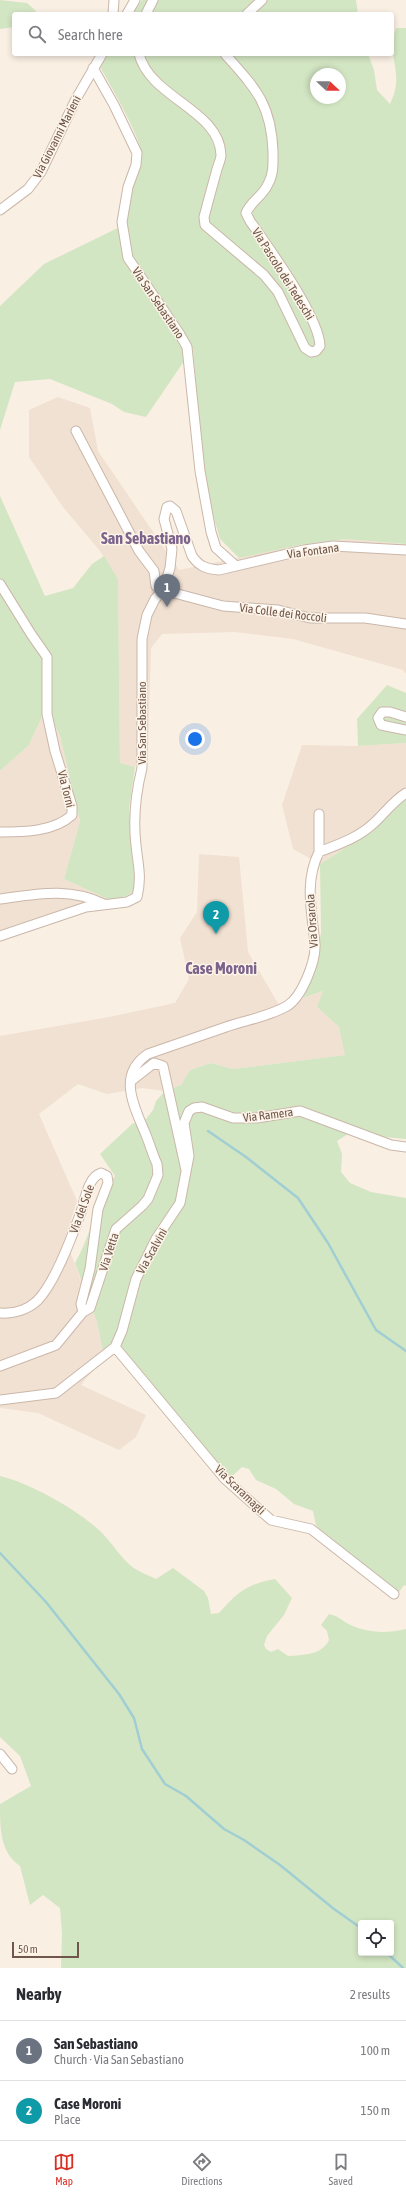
<!DOCTYPE html>
<meta charset="utf-8">
<style>
:root{--surface:#fff;--page:#f7f7f7;--text:#2b2b33;--muted:#7c7c81;--line:#e1e1e2;--accent:#d93025}
body{margin:0;font-family:"Asap Condensed",sans-serif;background:var(--page);color:var(--text)}
.controls{position:absolute;right:12px;bottom:12px;display:grid;overflow:hidden;border-radius:4px;box-shadow:0 2px 6px #0003}
.controls button{width:36px;height:36px;display:grid;place-items:center;padding:0;border:0;border-bottom:1px solid var(--line);background:var(--surface);color:var(--text);font:20px sans-serif}
.compass{position:absolute;left:310px;top:68px;width:36px;height:36px;border-radius:50%;background:var(--surface);box-shadow:0 2px 6px #0003;rotate:112deg}
.scale{position:absolute;left:12px;bottom:10px;width:67px;box-sizing:border-box;padding-left:4px;border:2px solid #70564b;border-top:0;font-size:11px;line-height:14px;white-space:nowrap;color:#70564b;-webkit-text-stroke:3px #fdf4e8;paint-order:stroke}
.you{position:absolute;left:195px;top:739px;width:14px;height:14px;margin:-10px;border:3px solid #fff;border-radius:50%;background:#1a73e8;box-shadow:0 0 0 6px #1a73e833}
.badge{display:grid;place-items:center;width:26px;height:26px;border-radius:50%;background:var(--accent);color:#fff;font-size:13px;font-weight:700}
.pin{position:absolute;translate:-50% -33px;filter:drop-shadow(0 1px 2px #0008)}
.pin::after{content:'';position:absolute;top:21px;width:14px;height:12px;background:inherit;clip-path:polygon(0 0,100% 0,50% 100%)}
.list{margin:0;padding:0;list-style:none}
h2{display:flex;justify-content:space-between;align-items:center;height:52px;margin:0;padding:0 16px;font-size:17px}
h2 small{font-size:13px;font-weight:400;color:var(--muted)}
.list li{display:grid;grid-template-columns:26px 1fr auto;gap:12px;align-items:center;box-sizing:border-box;height:60px;padding:0 16px;border-top:1px solid var(--line)}
.list b{display:block;font-size:15px;white-space:nowrap}
.list p{margin:0;font-size:13px;white-space:nowrap;color:var(--muted)}
.list em{font-size:13px;font-style:normal;color:var(--muted)}
.icon{flex:none;width:22px;height:22px;fill:none;stroke:currentColor;stroke-width:2;stroke-linecap:round;stroke-linejoin:round}
.map{position:relative;flex:none;width:406px;height:1968px;overflow:hidden}
.search{position:absolute;background:var(--surface);box-shadow:0 2px 6px #0003;left:12px;right:12px;top:12px;height:44px;display:flex;align-items:center;gap:10px;box-sizing:border-box;padding:0 14px;border-radius:4px;color:var(--muted);font-size:15px}
.sheet{height:172px;background:var(--surface)}
nav{display:flex;justify-content:space-around;align-items:center;box-sizing:border-box;height:56px;border-top:1px solid var(--line);background:var(--surface);font-size:11px;color:var(--muted)}
nav a{display:grid;justify-items:center;gap:2px}
nav .on{color:var(--accent)}
.map>svg:first-child{display:block}
.residential{fill:#f1e1d2}
.green{fill:#d3e6c3;fill-rule:evenodd}
.lines{fill:none;stroke-linecap:round;stroke-linejoin:round}
.stream{stroke:#a0ced3;stroke-width:2.5}
.minor-casing{stroke:#cab7aa;stroke-width:11}
.minor{stroke:#fff;stroke-width:9}
.labels{text-anchor:middle;stroke-width:3;stroke-linejoin:round;paint-order:stroke}
.street-label{font-size:12px;fill:#70564b;stroke:#fdf4e8}
.district-label{font-size:16px;font-weight:bold;fill:#7b638c;stroke:#fdf4e8}
</style>
<div class="map">
<svg width="406" height="1968" viewBox="0 0 406 1968">
<rect width="100%" height="100%" fill="#faefe3"/>
<path class="residential" d="M58,397L90,408L98,451L179,570L300,545L345,539L406,544V674L403,670L293,639L234,632L162,634L151,648L148,753L135,767L120,763L118,579L100,551L63,507L29,457V410Z
M45,710L50,716L60,736L80,821L64,879L110,900L84,911L0,939V771L29,745Z
M406,743V794L375,829L320,864L293,849L282,805L302,745L358,746Z
M199,854L239,857L248,952L283,1012L303,998L324,991L317,1007L339,1027L346,1055L233,1069L211,1063L190,1070L181,1085L165,1091L142,1088L107,1094L78,1084L39,1114L77,1201L65,1238L97,1322L104,1357L81,1385L146,1415L136,1437L119,1450L38,1413L0,1408V1036L109,1017L175,1003L189,979L180,938L197,912Z"/>
<path class="green" d="M0,0L27,3L36,11L35,14H14V27L0,29Z
M142,0H356L358,14H132Z
M396,28H406V544L345,539L300,545L239,558L220,539L212,511L202,459L193,348L146,417L124,412L112,404L50,379L15,382L0,430V306L44,264L126,224C129,211 130,198 134,185C136,177 141,168 142,159C144,142 109,83 99,65L108,54H368L374,70L377,90L390,104C406,72 385,58 396,28ZM316,74H340V98H316Z
M0,496L45,596L73,588L92,564L104,556L118,579L120,763L135,767L129,809L135,882L132,893L123,897L110,900L64,879L80,821L60,736L50,716L45,710L29,745L0,771Z
M387,685L406,693V743L358,746L357,719Z
M406,794V1139L348,1134L337,1141L342,1154L341,1172L350,1183L371,1192L406,1198V1586L404,1585L399,1592L371,1581L350,1564L316,1525L313,1511L294,1504L276,1489L256,1480L249,1469L242,1467L230,1478L126,1360V1352L120,1345L104,1357L97,1322L75,1263C91,1236 96,1201 115,1176L100,1154L132,1124L146,1119L153,1110L156,1101L165,1091L181,1085L190,1070L211,1063L233,1069L345,1055L339,1027L317,1007L323,991L303,998L308,988L321,933L320,864L375,829Z
M0,1476C30,1483 76,1509 99,1530C110,1540 118,1554 129,1564C136,1571 148,1575 156,1579L173,1568L204,1591L208,1598L211,1614L219,1613C238,1592 247,1584 275,1579L292,1598L284,1615L267,1636L264,1645L266,1649L271,1652L278,1649L288,1656C303,1655 322,1655 329,1640L327,1631L321,1625L329,1614C337,1616 339,1618 345,1622C364,1633 385,1634 406,1629V1968H61L62,1933L60,1908L43,1895L30,1905L20,1866C0,1852 0,1829 0,1804L31,1786L20,1756L0,1737ZM361,1923H391V1953H361Z"/>
<g class="lines">
<path class="stream" d="M208,1131L246,1157L298,1198L328,1243L376,1330L406,1351
M0,1553L46,1602L119,1694L134,1718L142,1749L165,1784L186,1796L224,1829L244,1840L280,1865L334,1909L361,1928
M387,1953L403,1968"/>
<g class="minor-casing">
<path id="minor" d="M113,14L114,0
M127,14L135,0
M146,14L153,0
M247,14L262,0
M139,54C150,98 220,110 221,155C221,160 217,167 216,173C212,187 208,202 204,217L205,225L264,275L278,292L305,348L311,352L316,351L320,346C319,316 268,247 250,221L246,213C251,201 263,196 268,184C274,174 273,162 273,151C271,103 255,88 225,54
M93,68L114,105L137,153L136,165L128,187L122,222L128,258L179,333L187,347L200,471L211,532L216,548L236,566
M0,210L28,189L41,172L76,99L102,54
M76,431L139,551L154,571L156,586L163,590L223,606L278,610L310,618H365L406,624
M0,584L31,634L47,657V714L55,751L72,806V815C54,832 23,832 0,832
M406,717L390,712H382L378,718L381,725L406,730
M319,852V814
M0,899C37,894 69,887 104,904
M0,936L86,907L127,902L137,897C142,876 138,866 136,845C133,820 136,792 142,768V639L147,615L155,599L163,590L170,568L172,549L164,519L167,507L170,506L176,511L192,556C199,566 206,569 219,570L304,550L333,546L406,550
M131,1081L154,1063L163,1066L186,1170
M0,1313C13,1314 27,1310 37,1301C55,1283 72,1236 81,1212C85,1200 88,1177 101,1173L107,1176L108,1183L98,1209L90,1269L81,1304L83,1312
M115,1347L225,1479L271,1520L311,1529L394,1594
M0,1366L56,1345L83,1312L90,1308L116,1229L142,1206L148,1199L158,1175L157,1164C153,1155 150,1145 146,1135C135,1108 116,1075 148,1054C174,1045 200,1036 226,1027C246,1020 268,1017 287,1006C302,997 316,961 315,944C312,912 304,882 319,852C339,844 358,838 374,823C385,813 393,801 406,793
M0,1400L56,1393L115,1347L122,1331L136,1279L156,1239L180,1203L189,1156L184,1123L189,1111L194,1108L202,1107L233,1118H257L300,1111L391,1145L406,1147
M0,1754L12,1769"/>
</g>
<use href="#minor" class="minor"/>
</g>
<g class="labels">
<g class="street-label">
<text transform="translate(57 137) rotate(-63)" y="4">Via Giovanni Marieni</text>
<text transform="translate(283 274) rotate(58)" y="4">Via Pascolo dei Tedeschi</text>
<text transform="translate(158 303) rotate(56)" y="4">Via San Sebastiano</text>
<text transform="translate(313 551) rotate(-8)" y="4">Via Fontana</text>
<text transform="translate(283 613) rotate(7)" y="4">Via Colle dei Roccoli</text>
<text transform="translate(142 723) rotate(-90)" y="4">Via San Sebastiano</text>
<text transform="translate(66 789) rotate(76)" y="4">Via Torni</text>
<text transform="translate(312 921) rotate(-94)" y="4">Via Orsarola</text>
<text transform="translate(268 1115) rotate(-7)" y="4">Via Ramera</text>
<text transform="translate(82 1209) rotate(-70)" y="4">Via del Sole</text>
<text transform="translate(152 1251) rotate(-61)" y="4">Via Scalvini</text>
<text transform="translate(109 1252) rotate(-72)" y="4">Via Vetta</text>
<text transform="translate(240 1490) rotate(44)" y="4">Via Scaramagli</text>
</g>
<g class="district-label">
<text x="146" y="544">San Sebastiano</text>
<text x="221" y="974">Case Moroni</text>
</g>
</g>
</svg>
<div class="controls">
<button><svg class="icon" aria-label="locate" viewBox="0 0 24 24"><circle cx="12" cy="12" r="6"/><path d="M12 2v4M12 18v4M2 12h4M18 12h4"/></svg></button>
</div>
<svg class="compass" viewBox="-18 -18 36 36"><path d="M0-13l5 13h-10z" fill="#e53935"/><path d="M0 13l5-13h-10z" fill="#7c7c81"/></svg>
<div class="scale">50 m</div>
<div class="you"></div>
<div class="pin badge" style="left:167px;top:607px;background:#6b7280">1</div>
<div class="pin badge" style="left:216px;top:934px;background:#0f9aa8">2</div>
<div class="search"><svg class="icon" aria-label="search" viewBox="0 0 24 24"><circle cx="10" cy="10" r="6"/><path d="M15 15l6 6"/></svg>Search here</div>
</div>
<section class="sheet">
<h2>Nearby<small>2 results</small></h2>
<ul class="list">
<li><span class="badge" style="background:#6b7280">1</span><div><b>San Sebastiano</b><p>Church · Via San Sebastiano</p></div><em>100 m</em></li>
<li><span class="badge" style="background:#0f9aa8">2</span><div><b>Case Moroni</b><p>Place</p></div><em>150 m</em></li>
</ul>
</section>
<nav>
<a class="on"><svg class="icon" aria-label="map" viewBox="0 0 24 24"><path d="M3 6l6-2 6 2 6-2v14l-6 2-6-2-6 2zM9 4v14M15 6v14"/></svg>Map</a>
<a><svg class="icon" aria-label="directions" viewBox="0 0 24 24"><path d="M12 3l9 9-9 9-9-9zM9 14v-3h6M13 9l2 2-2 2"/></svg>Directions</a>
<a><svg class="icon" aria-label="saved" viewBox="0 0 24 24"><path d="M7 4h10v16l-5-4-5 4z"/></svg>Saved</a>
</nav>
